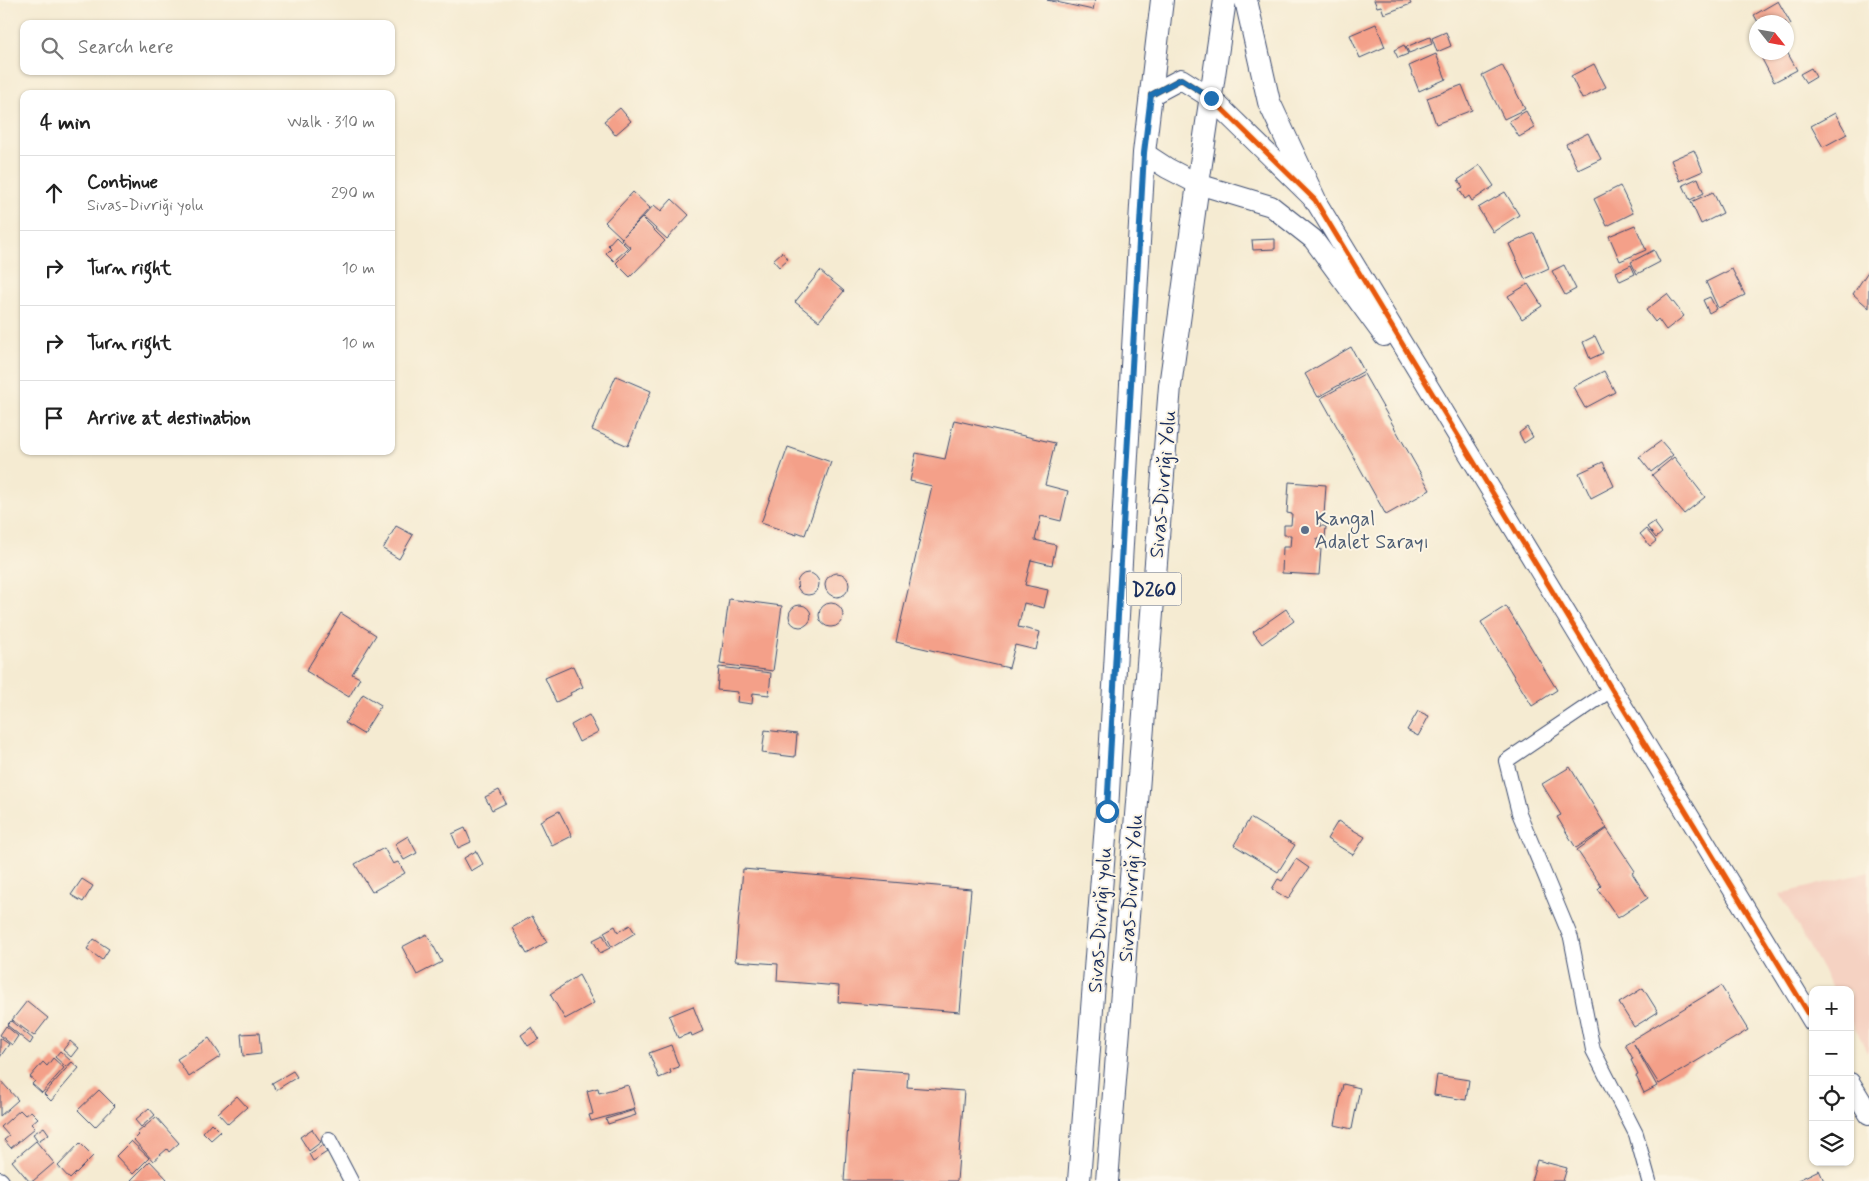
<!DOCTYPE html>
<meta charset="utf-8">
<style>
:root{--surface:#fff;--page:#f6f6f6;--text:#222;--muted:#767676;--line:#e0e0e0}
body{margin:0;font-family:Mynerve,sans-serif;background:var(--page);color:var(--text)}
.controls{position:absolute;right:15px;bottom:15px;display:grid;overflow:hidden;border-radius:10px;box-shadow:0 1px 4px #0004}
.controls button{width:45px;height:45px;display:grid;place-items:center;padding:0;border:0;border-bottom:1px solid var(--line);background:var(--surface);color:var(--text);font:25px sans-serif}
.compass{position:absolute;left:1749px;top:15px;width:45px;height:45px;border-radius:50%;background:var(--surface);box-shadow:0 1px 4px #0004;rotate:121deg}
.stop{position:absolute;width:15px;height:15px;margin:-11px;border:4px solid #1f6fb2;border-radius:50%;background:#fff}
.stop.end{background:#1f6fb2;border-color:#fff;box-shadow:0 1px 5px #0008}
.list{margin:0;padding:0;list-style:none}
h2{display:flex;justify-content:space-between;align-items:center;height:65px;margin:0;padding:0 20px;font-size:21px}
h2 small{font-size:16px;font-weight:400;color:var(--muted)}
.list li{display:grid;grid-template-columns:32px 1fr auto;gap:15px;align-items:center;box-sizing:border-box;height:75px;padding:0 20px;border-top:1px solid var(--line)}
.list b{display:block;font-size:19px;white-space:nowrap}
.list p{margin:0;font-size:16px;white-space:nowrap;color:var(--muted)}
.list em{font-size:16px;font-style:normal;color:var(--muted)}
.icon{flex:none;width:28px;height:28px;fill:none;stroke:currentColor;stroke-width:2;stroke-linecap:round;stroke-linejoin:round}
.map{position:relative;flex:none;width:1869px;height:1181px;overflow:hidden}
.search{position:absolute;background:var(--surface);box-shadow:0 1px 4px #0004;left:20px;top:20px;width:375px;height:55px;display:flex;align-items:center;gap:12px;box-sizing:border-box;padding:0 18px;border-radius:10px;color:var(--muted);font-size:19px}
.panel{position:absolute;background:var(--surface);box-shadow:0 1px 4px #0004;left:20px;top:90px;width:375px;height:365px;border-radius:10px}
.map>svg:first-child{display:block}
.built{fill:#f5d2c2}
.building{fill:#f4a089}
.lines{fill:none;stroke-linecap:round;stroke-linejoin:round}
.street-casing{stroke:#3c4b6f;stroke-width:16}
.secondary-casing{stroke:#3c4b6f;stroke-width:22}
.primary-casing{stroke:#3c4b6f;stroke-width:24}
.street{stroke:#fff;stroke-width:14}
.secondary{stroke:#fff;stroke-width:20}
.primary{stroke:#fff;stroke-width:22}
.cycleway-casing{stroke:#fcf5e5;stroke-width:8}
.cycleway{stroke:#e8590c;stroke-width:5}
.route{stroke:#1f6fb2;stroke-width:6}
.service-dot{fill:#5c6f8a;stroke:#fcf5e5;stroke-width:2}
.labels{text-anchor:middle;stroke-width:4;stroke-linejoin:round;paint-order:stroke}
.shield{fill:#fcf5e5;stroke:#5e6a86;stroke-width:1}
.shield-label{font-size:19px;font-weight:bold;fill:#1b2f5e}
.street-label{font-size:20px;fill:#1b2f5e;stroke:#fcf5e5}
.service-label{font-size:20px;fill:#4e5e75;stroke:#fcf5e5;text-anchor:start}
</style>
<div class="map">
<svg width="1869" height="1181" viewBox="0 0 1869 1181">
<rect width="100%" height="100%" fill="#fcf5e5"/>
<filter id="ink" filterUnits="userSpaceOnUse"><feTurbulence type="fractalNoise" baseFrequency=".02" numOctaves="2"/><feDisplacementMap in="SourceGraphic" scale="10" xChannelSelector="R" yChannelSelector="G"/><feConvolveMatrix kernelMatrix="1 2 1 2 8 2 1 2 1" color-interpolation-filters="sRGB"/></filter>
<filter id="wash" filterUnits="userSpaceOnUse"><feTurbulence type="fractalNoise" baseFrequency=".0096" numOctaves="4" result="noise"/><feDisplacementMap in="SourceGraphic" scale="20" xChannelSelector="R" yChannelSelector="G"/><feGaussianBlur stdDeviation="1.12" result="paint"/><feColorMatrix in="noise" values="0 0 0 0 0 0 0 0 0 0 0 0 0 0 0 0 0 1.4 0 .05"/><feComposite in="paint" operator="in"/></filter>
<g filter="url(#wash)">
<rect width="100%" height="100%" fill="#f5ebd2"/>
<path class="built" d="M1869,872V1054L1850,1020V990H1833L1780,894Z"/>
<g id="blocks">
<path class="building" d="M1047,0H1095L1093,10Z
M1374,0H1409L1411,4L1384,14L1381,6L1377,7Z
M1778,1L1791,24L1786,26V22H1758L1754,15Z
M1376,24L1385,47L1360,58L1350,35Z
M1446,32L1451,46L1437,52L1432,38Z
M1430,37L1432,44L1409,53L1406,47Z
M1404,45L1408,54L1398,58L1394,50Z
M1775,52H1787L1797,70L1774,82L1762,59Z
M1436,54L1446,79L1419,91L1409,66Z
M1594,64L1606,87L1582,99L1571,76Z
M1502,65L1525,109L1504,119L1482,75Z
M1811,68L1816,77L1806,83L1800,74Z
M1462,85L1472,110L1436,124L1427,98Z
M620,108L631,121L615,135L604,121Z
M1526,111L1535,128L1519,137L1509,121Z
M1835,113L1847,134L1823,147L1811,126Z
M1588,133L1601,159L1578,170L1566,144Z
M1694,150L1703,171L1680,181L1671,160Z
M1480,165L1494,186L1472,201L1469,196L1465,199L1459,189L1463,187L1458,180Z
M1698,178L1704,193L1690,200L1683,185Z
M1620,186L1633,213L1607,226L1594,199Z
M633,192L650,208L622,238L605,222Z
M1505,192L1519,215L1493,232L1478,208Z
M1713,192L1723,213L1701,224L1691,202Z
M672,199L689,215L667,239L643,217L654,205L661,211Z
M642,218L665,241L630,277L616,263L631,248L621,239Z
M1635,225L1646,250L1620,261L1609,236Z
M1534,233L1549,268L1525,279L1509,244Z
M616,236L628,248L614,261L606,253L611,248L608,245Z
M1275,239V249L1253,250L1252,240Z
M1654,250L1660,262L1637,274L1631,262Z
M782,252L788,259L779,267L773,260Z
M1564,265L1576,289L1565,295L1552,271Z
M1631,265L1635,274L1620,281L1616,272Z
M1732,269L1745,295L1718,308L1706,282Z
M1869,270V308L1853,294Z
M820,271L844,291L819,321L795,302Z
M1528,284L1542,306L1522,319L1508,296Z
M1667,294L1684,316L1666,330L1658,319L1655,322L1646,310Z
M1710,297L1716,309L1709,313L1703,300Z
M1595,336L1603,353L1590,359L1583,342Z
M1351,347L1364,371L1318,397L1305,374Z
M1604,371L1615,392L1585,408L1573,387Z
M1364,374L1430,490L1386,515L1321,398Z
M616,376L651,391L628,446L592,430Z
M954,420L1055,443L1045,485L1068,491L1061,521L1041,516L1035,540L1056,545L1052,565L1031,560L1025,585L1048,590L1044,608L1024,603L1018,627L1040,632L1036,650L1015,645L1009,668L896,642L932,486L910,481L916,453L945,459Z
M1527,427L1533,437L1524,443L1519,433Z
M1661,441L1673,455L1651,472L1639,457Z
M788,447L831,462L805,535L797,532V535L761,523Z
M1674,457L1705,497L1684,514L1652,475Z
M1603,462L1614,486L1591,498L1579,473Z
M1289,482L1326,485L1324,516H1320V526H1326L1325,539H1317V549H1321L1319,575L1282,573L1283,547H1290L1291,535H1284V525H1291L1292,514L1287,513Z
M1654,522L1662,533L1656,538L1647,527Z
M396,526L413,535L399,559L383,549Z
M1646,529L1656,541L1650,546L1640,534Z
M825 585a12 12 0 1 1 24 0a12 12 0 1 1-24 0Z
M797 584a11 11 0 1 1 22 0a11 11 0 1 1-22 0Z
M729,599L782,606L773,671L720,664Z
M819 615a12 12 0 1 1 24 0a12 12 0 1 1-24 0Z
M789 616a11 11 0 1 1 22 0a11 11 0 1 1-22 0Z
M1506,606L1557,690L1532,706L1481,622Z
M1286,609L1294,621L1262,644L1253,632Z
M341,613L376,635L352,674L360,678L349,697L306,671Z
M573,666L583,687L570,693L571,695L556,702L545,678Z
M719,667L771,673L769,695L753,693L752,704L737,702L738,692L717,690Z
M363,694L381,705L363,734L345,723Z
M1418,711L1429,716L1418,736L1407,730Z
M589,715L598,732L579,742L571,725Z
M765,730L797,734L795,757L762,753Z
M1570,767L1607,828L1576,848L1557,817L1561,815L1542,784Z
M499,790L506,803L492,810L485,797Z
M559,811L572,836L552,846L540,821Z
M1250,818L1295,845L1278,872L1234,845Z
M1338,821L1365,837L1353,855L1327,839Z
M465,828L471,842L458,848L452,834Z
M1607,829L1635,871L1632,873L1648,898L1618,918L1598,889L1601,886L1577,850Z
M408,836L417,853L404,860L395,844Z
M384,848L393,864L398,862L405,873L372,892L355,864Z
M476,851L483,864L471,871L464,858Z
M1296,859L1309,868L1288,899L1272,889L1278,879L1282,881Z
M743,869L971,889L960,1012L838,1002L839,986L777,981L778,964L735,961Z
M82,879L93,886L83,902L71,895Z
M532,916L547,942L527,954L512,928Z
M630,925L635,933L612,947L604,932L615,926L618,932Z
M427,934L442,962L417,975L402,947Z
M603,935L610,948L600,953L593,940Z
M94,939L109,949L102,960L87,949Z
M579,975L594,1003L565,1019L550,994Z
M1721,986L1748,1030L1659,1084L1634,1044L1657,1086L1644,1093L1636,1076L1638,1075L1631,1060L1633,1059L1625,1044Z
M1643,988L1658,1012L1634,1027L1619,1003Z
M27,1001L48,1018L34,1036L12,1020Z
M693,1006L703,1031L692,1036L691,1033L678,1038L669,1016Z
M11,1021L33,1039L30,1044L7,1025Z
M6,1026L18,1036L12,1045L0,1035Z
M532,1027L539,1039L528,1046L521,1035Z
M259,1033L261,1054L243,1056L241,1034Z
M0,1038L9,1044L0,1057Z
M209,1038L221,1056L189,1077L177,1059Z
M70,1041L78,1048L71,1057L63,1050Z
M671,1045L679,1067L670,1070L671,1073L659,1078L649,1053Z
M60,1051L71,1061L66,1067L55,1057Z
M53,1058L64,1068L42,1093L32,1084L35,1081L30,1077L43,1062L47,1066Z
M72,1062L79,1068L51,1101L44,1094Z
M852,1068L908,1072L907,1087L964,1091L957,1181H844Z
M293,1071L297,1077L276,1090L272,1083Z
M1437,1075L1469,1080L1466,1100L1434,1095Z
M0,1080L18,1100L0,1116Z
M1343,1084L1360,1088L1352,1129L1335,1125Z
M628,1085L635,1109L591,1121L589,1115L593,1114L587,1091L598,1088L599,1093Z
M99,1090L115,1106L95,1127L78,1110Z
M237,1096L247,1107L228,1124L218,1113Z
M149,1108L155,1115L141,1127L135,1120Z
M20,1110L25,1115L31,1111L38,1118L31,1124L35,1128L11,1148L4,1140L9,1136L1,1127Z
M634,1110L636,1115L608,1124L606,1119Z
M156,1117L179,1143L169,1152L167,1149L153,1161L134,1140L139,1135L137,1133Z
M211,1123L220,1132L211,1140L203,1132Z
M44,1127L49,1134L38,1141L33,1134Z
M312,1129L321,1142L309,1151L300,1137Z
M36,1141L54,1163L33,1181H29L12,1161Z
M131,1141L149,1158L133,1174L116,1156Z
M80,1143L93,1156L70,1179L58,1166Z
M323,1145L327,1152L313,1161L309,1154Z
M1537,1160L1567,1168L1563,1181H1531Z
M150,1161L167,1179L165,1181H132L131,1180Z
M1819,1170L1824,1181H1796Z"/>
</g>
</g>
<g filter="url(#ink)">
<use href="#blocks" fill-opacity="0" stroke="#3c4b6f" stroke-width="1"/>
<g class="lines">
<g class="street-casing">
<path id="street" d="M1611,690L1506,761L1519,813L1571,938L1593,1050L1636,1134L1649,1181
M329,1139L351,1181
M0,1179L2,1181"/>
</g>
<g class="secondary-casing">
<path id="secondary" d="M1151,95L1181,79L1211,98L1315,200L1813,1021
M1144,153L1167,168L1198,184L1271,206L1313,239L1384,336
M1850,1083L1869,1114"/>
</g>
<g class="primary-casing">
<path id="primary" d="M1246,0L1269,102L1315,200
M1079,1181L1107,811L1144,153L1162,0
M1107,1181L1170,386L1198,184L1225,0"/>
</g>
<use href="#street" class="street"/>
<use href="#secondary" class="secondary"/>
<use href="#primary" class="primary"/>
<g class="cycleway-casing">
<path id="cycleway" d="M1151,95L1181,79L1211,98L1315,200L1813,1021"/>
</g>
<use href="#cycleway" class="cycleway"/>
</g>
</g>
<g class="lines" filter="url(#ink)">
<path class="route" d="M1107,811L1144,153L1151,95L1181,79L1211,98"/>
</g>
<circle class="service-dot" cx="1305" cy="530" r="5"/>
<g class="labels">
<rect class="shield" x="1126.5" y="572.5" width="55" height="33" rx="4"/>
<g class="shield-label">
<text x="1154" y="596">D260</text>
</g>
<g class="street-label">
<text transform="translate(1162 484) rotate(-85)" y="7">Sivas-Divriği Yolu</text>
<text transform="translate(1130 888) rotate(-86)" y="7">Sivas-Divriği Yolu</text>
<text transform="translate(1099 920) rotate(-86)" y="7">Sivas-Divriği yolu</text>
</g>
<g class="service-label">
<text x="1315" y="525">Kangal<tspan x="1315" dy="23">Adalet Sarayı</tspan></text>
</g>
</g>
</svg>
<div class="controls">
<button>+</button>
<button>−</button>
<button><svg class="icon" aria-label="locate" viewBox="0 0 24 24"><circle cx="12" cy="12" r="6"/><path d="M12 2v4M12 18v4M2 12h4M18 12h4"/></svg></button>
<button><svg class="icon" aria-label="layers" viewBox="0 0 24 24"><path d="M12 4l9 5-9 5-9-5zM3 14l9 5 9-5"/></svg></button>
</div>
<svg class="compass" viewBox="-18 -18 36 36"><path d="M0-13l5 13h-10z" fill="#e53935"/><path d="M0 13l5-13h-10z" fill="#767676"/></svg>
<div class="stop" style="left:1107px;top:811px"></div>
<div class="stop end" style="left:1211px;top:98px"></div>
<div class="search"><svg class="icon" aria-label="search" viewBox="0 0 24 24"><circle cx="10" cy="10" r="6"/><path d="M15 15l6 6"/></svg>Search here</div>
<section class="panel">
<h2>4 min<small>Walk · 310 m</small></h2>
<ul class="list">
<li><svg class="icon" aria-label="ahead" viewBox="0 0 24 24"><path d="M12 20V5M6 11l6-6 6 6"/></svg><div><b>Continue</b><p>Sivas-Divriği yolu</p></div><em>290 m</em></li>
<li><svg class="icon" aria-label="right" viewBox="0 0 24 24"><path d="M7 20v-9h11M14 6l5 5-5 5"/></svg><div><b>Turn right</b></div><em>10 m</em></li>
<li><svg class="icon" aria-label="right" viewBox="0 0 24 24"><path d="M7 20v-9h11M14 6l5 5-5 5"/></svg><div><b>Turn right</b></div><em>10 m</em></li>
<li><svg class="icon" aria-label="arrive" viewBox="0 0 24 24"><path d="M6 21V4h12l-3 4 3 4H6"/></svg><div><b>Arrive at destination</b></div></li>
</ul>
</section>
</div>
